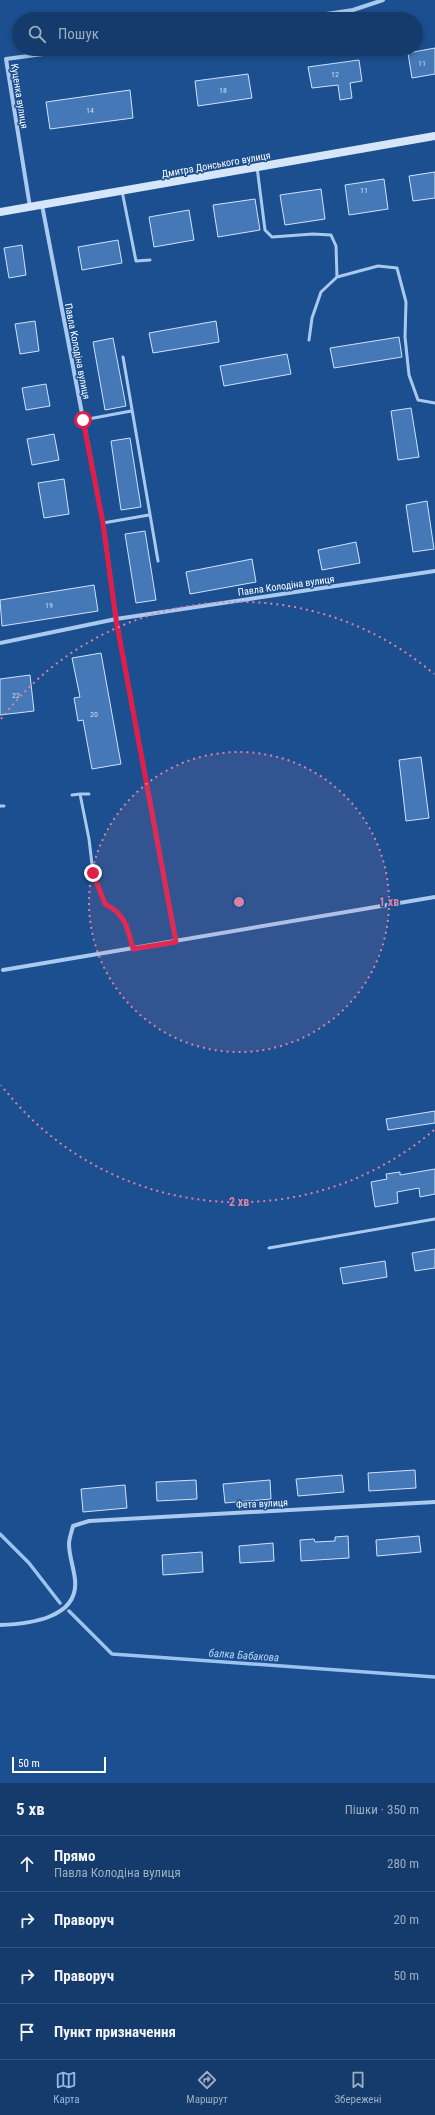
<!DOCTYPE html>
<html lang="uk">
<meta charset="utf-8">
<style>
:root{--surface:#143b6b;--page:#1d4271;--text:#f1f3f6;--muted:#9dadc1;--line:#33557e;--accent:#90b9f0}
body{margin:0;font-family:"Roboto Condensed",sans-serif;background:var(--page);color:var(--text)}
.scale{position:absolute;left:12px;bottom:10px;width:94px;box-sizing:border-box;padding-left:4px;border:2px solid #fff;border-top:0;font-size:11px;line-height:14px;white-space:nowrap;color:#fff;-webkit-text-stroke:3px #1b4f8f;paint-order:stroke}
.stop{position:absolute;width:12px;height:12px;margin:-9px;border:3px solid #e11d48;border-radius:50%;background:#fff}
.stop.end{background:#e11d48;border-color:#fff;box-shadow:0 1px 4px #0008}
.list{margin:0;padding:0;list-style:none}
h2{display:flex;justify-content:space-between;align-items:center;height:52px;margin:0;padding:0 16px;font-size:17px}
h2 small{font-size:13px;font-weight:400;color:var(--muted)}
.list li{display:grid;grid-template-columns:26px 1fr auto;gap:12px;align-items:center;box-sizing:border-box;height:56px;padding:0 16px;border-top:1px solid var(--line)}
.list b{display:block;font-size:15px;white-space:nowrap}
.list p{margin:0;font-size:13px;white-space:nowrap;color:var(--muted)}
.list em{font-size:13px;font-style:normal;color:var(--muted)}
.icon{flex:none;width:22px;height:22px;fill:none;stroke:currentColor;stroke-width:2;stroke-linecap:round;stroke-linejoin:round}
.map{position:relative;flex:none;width:435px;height:1783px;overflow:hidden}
.search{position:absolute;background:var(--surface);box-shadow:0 2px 6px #0003;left:12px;right:12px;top:12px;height:44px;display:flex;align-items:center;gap:10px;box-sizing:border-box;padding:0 14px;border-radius:22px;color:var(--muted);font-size:15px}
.sheet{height:276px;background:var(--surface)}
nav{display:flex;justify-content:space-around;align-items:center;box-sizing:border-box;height:56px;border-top:1px solid var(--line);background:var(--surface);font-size:11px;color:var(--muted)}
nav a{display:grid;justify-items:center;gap:2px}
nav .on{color:var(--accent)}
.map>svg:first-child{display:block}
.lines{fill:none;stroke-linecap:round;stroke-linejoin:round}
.stream{stroke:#9cc4f0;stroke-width:3.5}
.building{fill:#4478b7;stroke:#cfe3fa}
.lane{stroke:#a9c9ee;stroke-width:3}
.street{stroke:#a9c9ee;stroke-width:4}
.secondary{stroke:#d6e6fa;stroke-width:8}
.route{stroke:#e11d48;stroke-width:5}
.ring{fill:none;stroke:#dd80a5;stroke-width:2;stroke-dasharray:2 4}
.labels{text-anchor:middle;stroke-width:3;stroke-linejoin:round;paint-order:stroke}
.number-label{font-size:8px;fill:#d0dded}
.street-label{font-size:10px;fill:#fff;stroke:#1b4f8f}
.water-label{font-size:11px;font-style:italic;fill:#b5d3f5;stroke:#1b4f8f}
.centre{fill:#dd80a5;stroke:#1b4f8f;stroke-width:2}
.ring-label{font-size:12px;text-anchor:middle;font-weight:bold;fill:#dd80a5;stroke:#1b4f8f;stroke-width:3;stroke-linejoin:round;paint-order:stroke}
</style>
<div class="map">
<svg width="435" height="1783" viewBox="0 0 435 1783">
<rect width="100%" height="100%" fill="#1b4f8f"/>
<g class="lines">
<path class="stream" d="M0,1534L29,1563L60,1603
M69,1611L112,1654L435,1677"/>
</g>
<path class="building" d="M435,48V74L412,78L408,53Z
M359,60L362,81L350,83L352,98L340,100L338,85L312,88L308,67Z
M248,74L252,98L198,106L195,81Z
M130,90L133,118L50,129L46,102Z
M435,172V198L413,201L409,176Z
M384,179L388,209L349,215L345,185Z
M321,189L325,219L285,225L280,195Z
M255,199L260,230L218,237L213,205Z
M189,210L194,240L154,247L149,217Z
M118,240L122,263L82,270L78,247Z
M22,245L26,275L9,278L4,248Z
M35,321L39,351L20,354L15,324Z
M216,321L219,342L153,353L149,333Z
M399,337L402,357L334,368L330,348Z
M113,338L126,406L105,410L93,342Z
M287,354L291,374L224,386L220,366Z
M46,384L50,406L26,410L22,388Z
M411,408L419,457L398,460L391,411Z
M54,434L59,460L32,465L27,439Z
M130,438L141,507L121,510L111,441Z
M64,479L69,514L44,518L38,483Z
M427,501L434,549L413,552L406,505Z
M145,531L156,600L136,603L125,534Z
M356,542L360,563L322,570L318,550Z
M252,559L256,582L190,594L186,572Z
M94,585L98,611L2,626L0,600Z
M101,653L121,764L92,769L83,720L78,721L74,698L80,697L72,658Z
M30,675L34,711L0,715V679Z
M421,757L429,818L406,821L399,760Z
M435,1111V1123L388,1130L386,1119Z
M435,1169V1194L420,1197L419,1188L397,1192L398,1203L375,1207L371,1182L387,1179L386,1174L400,1172V1175Z
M435,1249V1268L415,1271L412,1253Z
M385,1261L387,1277L343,1284L340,1268Z
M415,1470L416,1488L369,1491L368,1473Z
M342,1475L344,1492L298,1496L296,1479Z
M196,1480L197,1499L157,1501L156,1482Z
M270,1480L271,1499L225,1503L223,1484Z
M125,1485L127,1508L83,1512L81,1489Z
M348,1536L349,1558L301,1561L300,1540L314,1539L315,1542L335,1541V1537Z
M419,1536L421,1552L377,1556L376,1540Z
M273,1543L274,1561L240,1563L239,1546Z
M202,1552L203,1572L163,1575L162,1555Z"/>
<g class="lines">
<path class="lane" d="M257,167L265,230L272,237L313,234L331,235L336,246L337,277
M122,191L136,261L150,260
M309,340L312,318L321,292L337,277L378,266L397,268L406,302L405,337L409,375L418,400L435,403
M123,357L158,561
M83,420L131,411
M103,523L149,515
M89,794H80L89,839L93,873L105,904C125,914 128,928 133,949
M72,795L80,794
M0,806H4
M269,1248L435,1219"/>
<path class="street" d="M293,19L353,10L383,0
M42,205L103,523L116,619L176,942
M30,207L6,59L80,49
M0,643L116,619L435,571
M3,970L435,897
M0,1625C27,1624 79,1619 75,1580C74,1568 69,1556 69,1544C69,1538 72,1531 73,1526L89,1521L435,1502"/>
<path class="secondary" d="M0,212L435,136"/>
</g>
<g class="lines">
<path class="route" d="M83,420L103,523L116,619L176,942L133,949C128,928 125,914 105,904L93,873"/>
</g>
<circle cx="239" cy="902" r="150" fill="#dd80a5" fill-opacity=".12"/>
<g class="ring">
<circle cx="239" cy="902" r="150"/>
<path d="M434 1130A300 300 0 0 1 1 1085M1 719A300 300 0 0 1 434 674"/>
</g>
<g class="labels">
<g class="number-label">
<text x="422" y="66">11</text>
<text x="335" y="77">12</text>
<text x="223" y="93">18</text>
<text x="90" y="113">14</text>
<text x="364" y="193">11</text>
<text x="49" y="608">19</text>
<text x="16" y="698">22</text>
<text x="94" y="717">20</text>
</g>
<g class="street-label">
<text transform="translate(20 96) rotate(81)" y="4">Куценка вулиця</text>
<text transform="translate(216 164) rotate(-10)" y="4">Дмитра Донського вулиця</text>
<text transform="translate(78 351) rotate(79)" y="4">Павла Колодіна вулиця</text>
<text transform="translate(286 585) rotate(-8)" y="4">Павла Колодіна вулиця</text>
<text transform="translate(262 1503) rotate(-3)" y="4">Фета вулиця</text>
</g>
<g class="water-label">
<text transform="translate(244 1655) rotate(4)" y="4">балка Бабакова</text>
</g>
</g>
<circle cx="239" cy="902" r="6" class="centre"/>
<g class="ring-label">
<text x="389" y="906">1 хв</text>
<text x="239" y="1206">2 хв</text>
</g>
</svg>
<div class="scale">50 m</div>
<div class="stop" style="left:83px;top:420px"></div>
<div class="stop end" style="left:93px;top:873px"></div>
<div class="search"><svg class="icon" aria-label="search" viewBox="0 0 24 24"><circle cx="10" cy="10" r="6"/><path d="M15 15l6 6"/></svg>Пошук</div>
</div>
<section class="sheet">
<h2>5 хв<small>Пішки · 350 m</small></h2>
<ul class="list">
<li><svg class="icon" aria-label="ahead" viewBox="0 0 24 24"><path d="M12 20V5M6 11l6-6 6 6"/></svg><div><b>Прямо</b><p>Павла Колодіна вулиця</p></div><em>280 m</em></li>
<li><svg class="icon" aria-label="right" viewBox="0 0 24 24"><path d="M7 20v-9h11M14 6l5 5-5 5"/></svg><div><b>Праворуч</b></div><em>20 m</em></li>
<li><svg class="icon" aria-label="right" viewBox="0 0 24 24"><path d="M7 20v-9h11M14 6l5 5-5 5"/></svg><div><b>Праворуч</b></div><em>50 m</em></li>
<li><svg class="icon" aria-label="arrive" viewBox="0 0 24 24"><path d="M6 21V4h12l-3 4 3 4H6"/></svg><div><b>Пункт призначення</b></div></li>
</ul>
</section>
<nav>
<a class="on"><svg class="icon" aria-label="map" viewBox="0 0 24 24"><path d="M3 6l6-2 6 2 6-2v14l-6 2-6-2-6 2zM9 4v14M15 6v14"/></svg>Карта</a>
<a><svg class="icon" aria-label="directions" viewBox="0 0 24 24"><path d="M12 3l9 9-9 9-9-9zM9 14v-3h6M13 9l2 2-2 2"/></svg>Маршрут</a>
<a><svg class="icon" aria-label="saved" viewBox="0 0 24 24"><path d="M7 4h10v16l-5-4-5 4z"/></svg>Збережені</a>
</nav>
